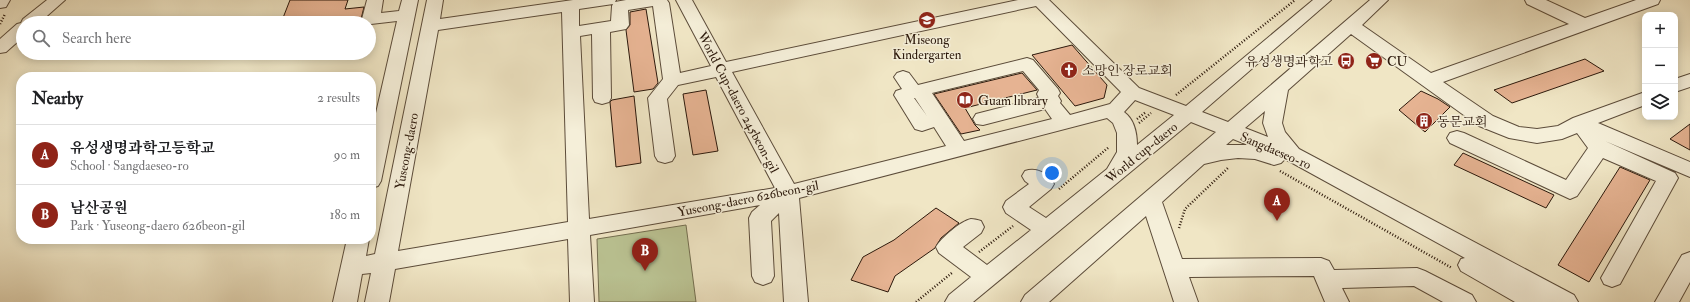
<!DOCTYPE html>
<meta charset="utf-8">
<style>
:root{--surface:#fff;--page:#f2f2f2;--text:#202124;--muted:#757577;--line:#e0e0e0;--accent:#8f2418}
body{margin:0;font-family:"IM FELL Double Pica","Noto Serif KR",serif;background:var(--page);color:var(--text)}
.controls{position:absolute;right:12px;top:12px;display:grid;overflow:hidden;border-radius:8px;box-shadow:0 2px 10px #0003}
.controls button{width:36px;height:36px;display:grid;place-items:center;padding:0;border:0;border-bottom:1px solid var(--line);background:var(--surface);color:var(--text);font:20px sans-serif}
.you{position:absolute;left:1052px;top:173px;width:14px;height:14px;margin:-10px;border:3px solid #fff;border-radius:50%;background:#1a73e8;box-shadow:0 0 0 6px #1a73e833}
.badge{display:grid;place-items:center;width:26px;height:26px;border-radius:50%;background:var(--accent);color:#fff;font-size:13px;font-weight:700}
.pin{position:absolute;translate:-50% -33px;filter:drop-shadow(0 1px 2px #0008)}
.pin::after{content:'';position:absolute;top:21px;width:14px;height:12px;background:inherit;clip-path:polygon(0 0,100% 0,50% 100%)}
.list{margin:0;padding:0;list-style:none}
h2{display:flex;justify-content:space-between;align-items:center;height:52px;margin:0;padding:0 16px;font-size:17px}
h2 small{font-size:13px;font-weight:400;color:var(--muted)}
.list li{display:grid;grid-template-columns:26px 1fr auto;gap:12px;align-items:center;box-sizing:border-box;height:60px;padding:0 16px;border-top:1px solid var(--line)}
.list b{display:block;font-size:15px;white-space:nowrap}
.list p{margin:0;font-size:13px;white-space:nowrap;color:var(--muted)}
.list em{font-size:13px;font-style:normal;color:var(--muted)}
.icon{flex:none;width:22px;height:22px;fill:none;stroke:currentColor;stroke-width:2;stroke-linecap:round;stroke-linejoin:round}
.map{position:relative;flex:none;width:1690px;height:302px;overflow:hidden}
.search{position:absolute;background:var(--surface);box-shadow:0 2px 10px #0003;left:16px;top:16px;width:360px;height:44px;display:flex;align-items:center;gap:10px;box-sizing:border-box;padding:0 14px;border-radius:22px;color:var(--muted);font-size:15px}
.panel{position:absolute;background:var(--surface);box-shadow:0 2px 10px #0003;left:16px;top:72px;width:360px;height:172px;border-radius:16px}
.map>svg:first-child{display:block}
.green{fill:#bbc494;stroke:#736e50}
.building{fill:#e6b392;stroke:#2b180b}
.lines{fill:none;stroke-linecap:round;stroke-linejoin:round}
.minor-casing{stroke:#5c4c3a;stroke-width:2}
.path{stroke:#2b180b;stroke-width:2.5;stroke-dasharray:1 2;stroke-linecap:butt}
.minor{fill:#f5efd9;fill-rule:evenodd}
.labels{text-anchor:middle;stroke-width:3;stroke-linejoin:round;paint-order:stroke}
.poi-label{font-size:13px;fill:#2b180b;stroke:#f5efd9;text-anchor:start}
.street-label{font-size:13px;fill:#2b180b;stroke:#f5efd9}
</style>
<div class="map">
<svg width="1690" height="302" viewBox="0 0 1690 302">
<rect width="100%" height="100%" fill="#f0e6c5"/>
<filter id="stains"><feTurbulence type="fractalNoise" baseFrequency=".005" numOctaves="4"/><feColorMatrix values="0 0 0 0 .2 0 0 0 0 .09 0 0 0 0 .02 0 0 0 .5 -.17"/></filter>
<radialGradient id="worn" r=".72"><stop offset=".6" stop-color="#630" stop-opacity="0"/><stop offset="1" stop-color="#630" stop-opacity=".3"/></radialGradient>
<path class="green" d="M686,225L696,302H599L597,239Z"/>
<path class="building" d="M290,0H348L345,9L364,7L361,19L362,21L345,23H281Z
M646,9L658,83L653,89L634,92L626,30L630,25V12Z
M1072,45L1107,85L1104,98L1075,106L1032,55Z
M1585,59L1604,71L1512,103L1494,90Z
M1022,73L1037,90L965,108L975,125L980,130L961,134L934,94Z
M706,90L718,151L693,155L683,94Z
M1421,91L1438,99L1450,107L1425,132L1399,110Z
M634,96L641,163L616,167L610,102L612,100Z
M1690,124V150L1670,139Z
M1463,153L1554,195L1546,208L1454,165Z
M1620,167L1650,180L1589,282L1558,265Z
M936,208L959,223L941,238L935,248L895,276L888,292L851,280L863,257L894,240Z"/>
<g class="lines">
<g class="minor-casing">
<path id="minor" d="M0,0H10L6,7L0,8Z
M47,0H65L39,23H23V37L6,52L0,53V39L17,24L21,23L23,19Z
M367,0H383L381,13L399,11L402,0H418L381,181L378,186L371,188V135L397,21L371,24L365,23L362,19Z
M427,0H443L440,19L573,0H616L615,2L626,0H667L669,3L680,73L711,66L676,0H692L726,62L1018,0H1049L1139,88L1186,106L1313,0H1331L1202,112L1228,122L1370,0H1388L1362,25L1431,73L1569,24L1527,4L1525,0H1546L1585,18L1636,0H1660L1658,4L1443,82L1493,116L1519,127L1537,129L1558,126L1573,118L1645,92V105L1598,123L1690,162V177L1605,141L1675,173L1678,178L1620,284L1612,287L1604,284L1601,278L1656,181L1603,158L1577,196L1570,199L1450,143L1447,138L1450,133L1457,131L1464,133L1566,180L1588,148L1577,133L1562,139L1537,143L1509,138L1479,126L1351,34L1288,90L1282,123L1285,132L1299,149L1574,295L1578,302H1515L1461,271L1458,265L1461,259L1465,258L1285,159L1281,163L1274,165L1255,159L1238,158L1221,160L1204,164L1162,202L1182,259L1321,258L1329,261L1334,270L1417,268L1425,271L1472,295L1476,302H1443L1414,286L1342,288L1349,302H1325L1314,276L1189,277L1198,302H1174L1146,216L1049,302H1021L1025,295L1216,132L1191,122L973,302H945L949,295L971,277L939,253L936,247C941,238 961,221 971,219C974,219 978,220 981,221L984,227L981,233L963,247L987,265L1031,230L1006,213L1003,207L1006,201L1029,184L1025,181L1022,176L1025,171C1036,167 1048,173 1054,184L1051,189L1029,207L1046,218L1107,169L1117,152V133L1113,123L1107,118L799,198L808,302H784L779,213L771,221L774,276L771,282L763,285L755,282L752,276L749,218L752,212L760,205L590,235L594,302H570L568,239L395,269L389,302H365L371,273L362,274L357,302H333L347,239H369L366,256L375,254ZM613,4L612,6L611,21L579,26V9ZM653,6L663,79L648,98L655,156L658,161L665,163L672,161L675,156L667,99L678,85L716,77L775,188L589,219L580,36L592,34L593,98L595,102L602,104L609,102L611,98L610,32L626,29L629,25L628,10ZM1036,6L1121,92L1110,104L1070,115L1060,103L1061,101L1058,96L1060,93L1058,89L1033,60L1027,58L918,85L909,73L903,71L897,73L894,77L902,89L896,91L894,95L915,129L922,131L934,127L946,146L794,184L732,72ZM562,12L568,222L398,251L438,30ZM1023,71L1039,90L1037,94L1039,98L976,114L973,119L976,124L983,125L1045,109L1052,119L964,141L932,93ZM914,98H915L927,116ZM1135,100L1174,115L1137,145C1137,133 1134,119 1124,112ZM1265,111L1263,123L1268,137L1245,128ZM1233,139L1248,145H1226Z
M1690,74V87L1675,92V79Z
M1690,252V282L1679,302H1655L1682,255Z"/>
</g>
<path class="path" d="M0,24L5,14
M1176,95L1295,0
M1137,119L1146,112
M1139,123L1151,113
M1280,171L1452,268
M1059,189L1109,147
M1179,228L1185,209L1229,167
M979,252L1013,226
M916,302L953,272"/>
<use href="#minor" class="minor"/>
</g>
<defs>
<g id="school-disc" transform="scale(0.9)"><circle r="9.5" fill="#8f2418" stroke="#f5efd9"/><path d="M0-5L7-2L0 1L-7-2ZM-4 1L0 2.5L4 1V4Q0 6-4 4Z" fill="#fff"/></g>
<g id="bus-disc" transform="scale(0.9)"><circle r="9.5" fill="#8f2418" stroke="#f5efd9"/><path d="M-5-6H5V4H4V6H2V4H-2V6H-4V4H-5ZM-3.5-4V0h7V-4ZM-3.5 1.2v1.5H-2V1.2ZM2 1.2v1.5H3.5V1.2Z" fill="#fff"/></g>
<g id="supermarket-disc" transform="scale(0.9)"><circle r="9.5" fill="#8f2418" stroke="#f5efd9"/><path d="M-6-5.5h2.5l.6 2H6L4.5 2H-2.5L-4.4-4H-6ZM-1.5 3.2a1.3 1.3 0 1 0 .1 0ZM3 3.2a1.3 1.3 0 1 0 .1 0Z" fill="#fff"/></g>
<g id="church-disc" transform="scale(0.9)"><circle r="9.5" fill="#8f2418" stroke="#f5efd9"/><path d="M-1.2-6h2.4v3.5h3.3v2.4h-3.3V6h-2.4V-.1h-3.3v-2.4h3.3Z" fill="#fff"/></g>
<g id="library-disc" transform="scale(0.9)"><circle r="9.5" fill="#8f2418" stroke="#f5efd9"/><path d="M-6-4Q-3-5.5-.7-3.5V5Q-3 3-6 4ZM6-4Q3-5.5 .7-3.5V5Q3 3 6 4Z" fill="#fff"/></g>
<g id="building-disc" transform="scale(0.9)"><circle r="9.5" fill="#8f2418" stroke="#f5efd9"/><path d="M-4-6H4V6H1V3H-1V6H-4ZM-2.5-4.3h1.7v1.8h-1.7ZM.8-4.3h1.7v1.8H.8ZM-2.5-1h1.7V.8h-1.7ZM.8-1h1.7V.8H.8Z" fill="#fff"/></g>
</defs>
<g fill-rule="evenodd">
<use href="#school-disc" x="927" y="20"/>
<use href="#bus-disc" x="1346" y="61"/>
<use href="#supermarket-disc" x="1374" y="61"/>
<use href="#church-disc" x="1069" y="70"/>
<use href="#library-disc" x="965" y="100"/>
<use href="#building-disc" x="1424" y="121"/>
</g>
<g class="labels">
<g class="poi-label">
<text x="927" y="44" text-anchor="middle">Miseong<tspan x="927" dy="15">Kindergarten</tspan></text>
<text x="1333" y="66" text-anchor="end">유성생명과학고</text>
<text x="1387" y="66">CU</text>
<text x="1082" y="75">소망인 장로교회</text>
<text x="978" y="105">Guam library</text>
<text x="1437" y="126">동문교회</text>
</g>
<g class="street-label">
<text transform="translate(739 102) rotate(62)" y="5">World Cup-daero 245beon-gil</text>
<text transform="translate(1276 150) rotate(23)" y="5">Sangdaeseo-ro</text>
<text transform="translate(406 151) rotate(-79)" y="5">Yuseong-daero</text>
<text transform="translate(1141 152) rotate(-39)" y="5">World cup-daero</text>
<text transform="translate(748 198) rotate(-11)" y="5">Yuseong-daero 626beon-gil</text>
</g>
</g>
<rect width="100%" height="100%" filter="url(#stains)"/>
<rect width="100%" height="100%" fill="url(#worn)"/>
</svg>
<div class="controls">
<button>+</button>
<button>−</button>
<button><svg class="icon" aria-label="layers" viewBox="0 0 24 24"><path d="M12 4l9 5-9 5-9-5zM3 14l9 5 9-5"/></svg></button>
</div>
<div class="you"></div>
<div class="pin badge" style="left:1277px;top:221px">A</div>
<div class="pin badge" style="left:645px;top:271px">B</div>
<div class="search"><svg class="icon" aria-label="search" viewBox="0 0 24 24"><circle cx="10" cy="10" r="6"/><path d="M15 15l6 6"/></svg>Search here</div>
<section class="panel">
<h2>Nearby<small>2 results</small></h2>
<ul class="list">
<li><span class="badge">A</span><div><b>유성생명과학고등학교</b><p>School · Sangdaeseo-ro</p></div><em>90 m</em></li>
<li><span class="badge">B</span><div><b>남산공원</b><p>Park · Yuseong-daero 626beon-gil</p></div><em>180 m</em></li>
</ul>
</section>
</div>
